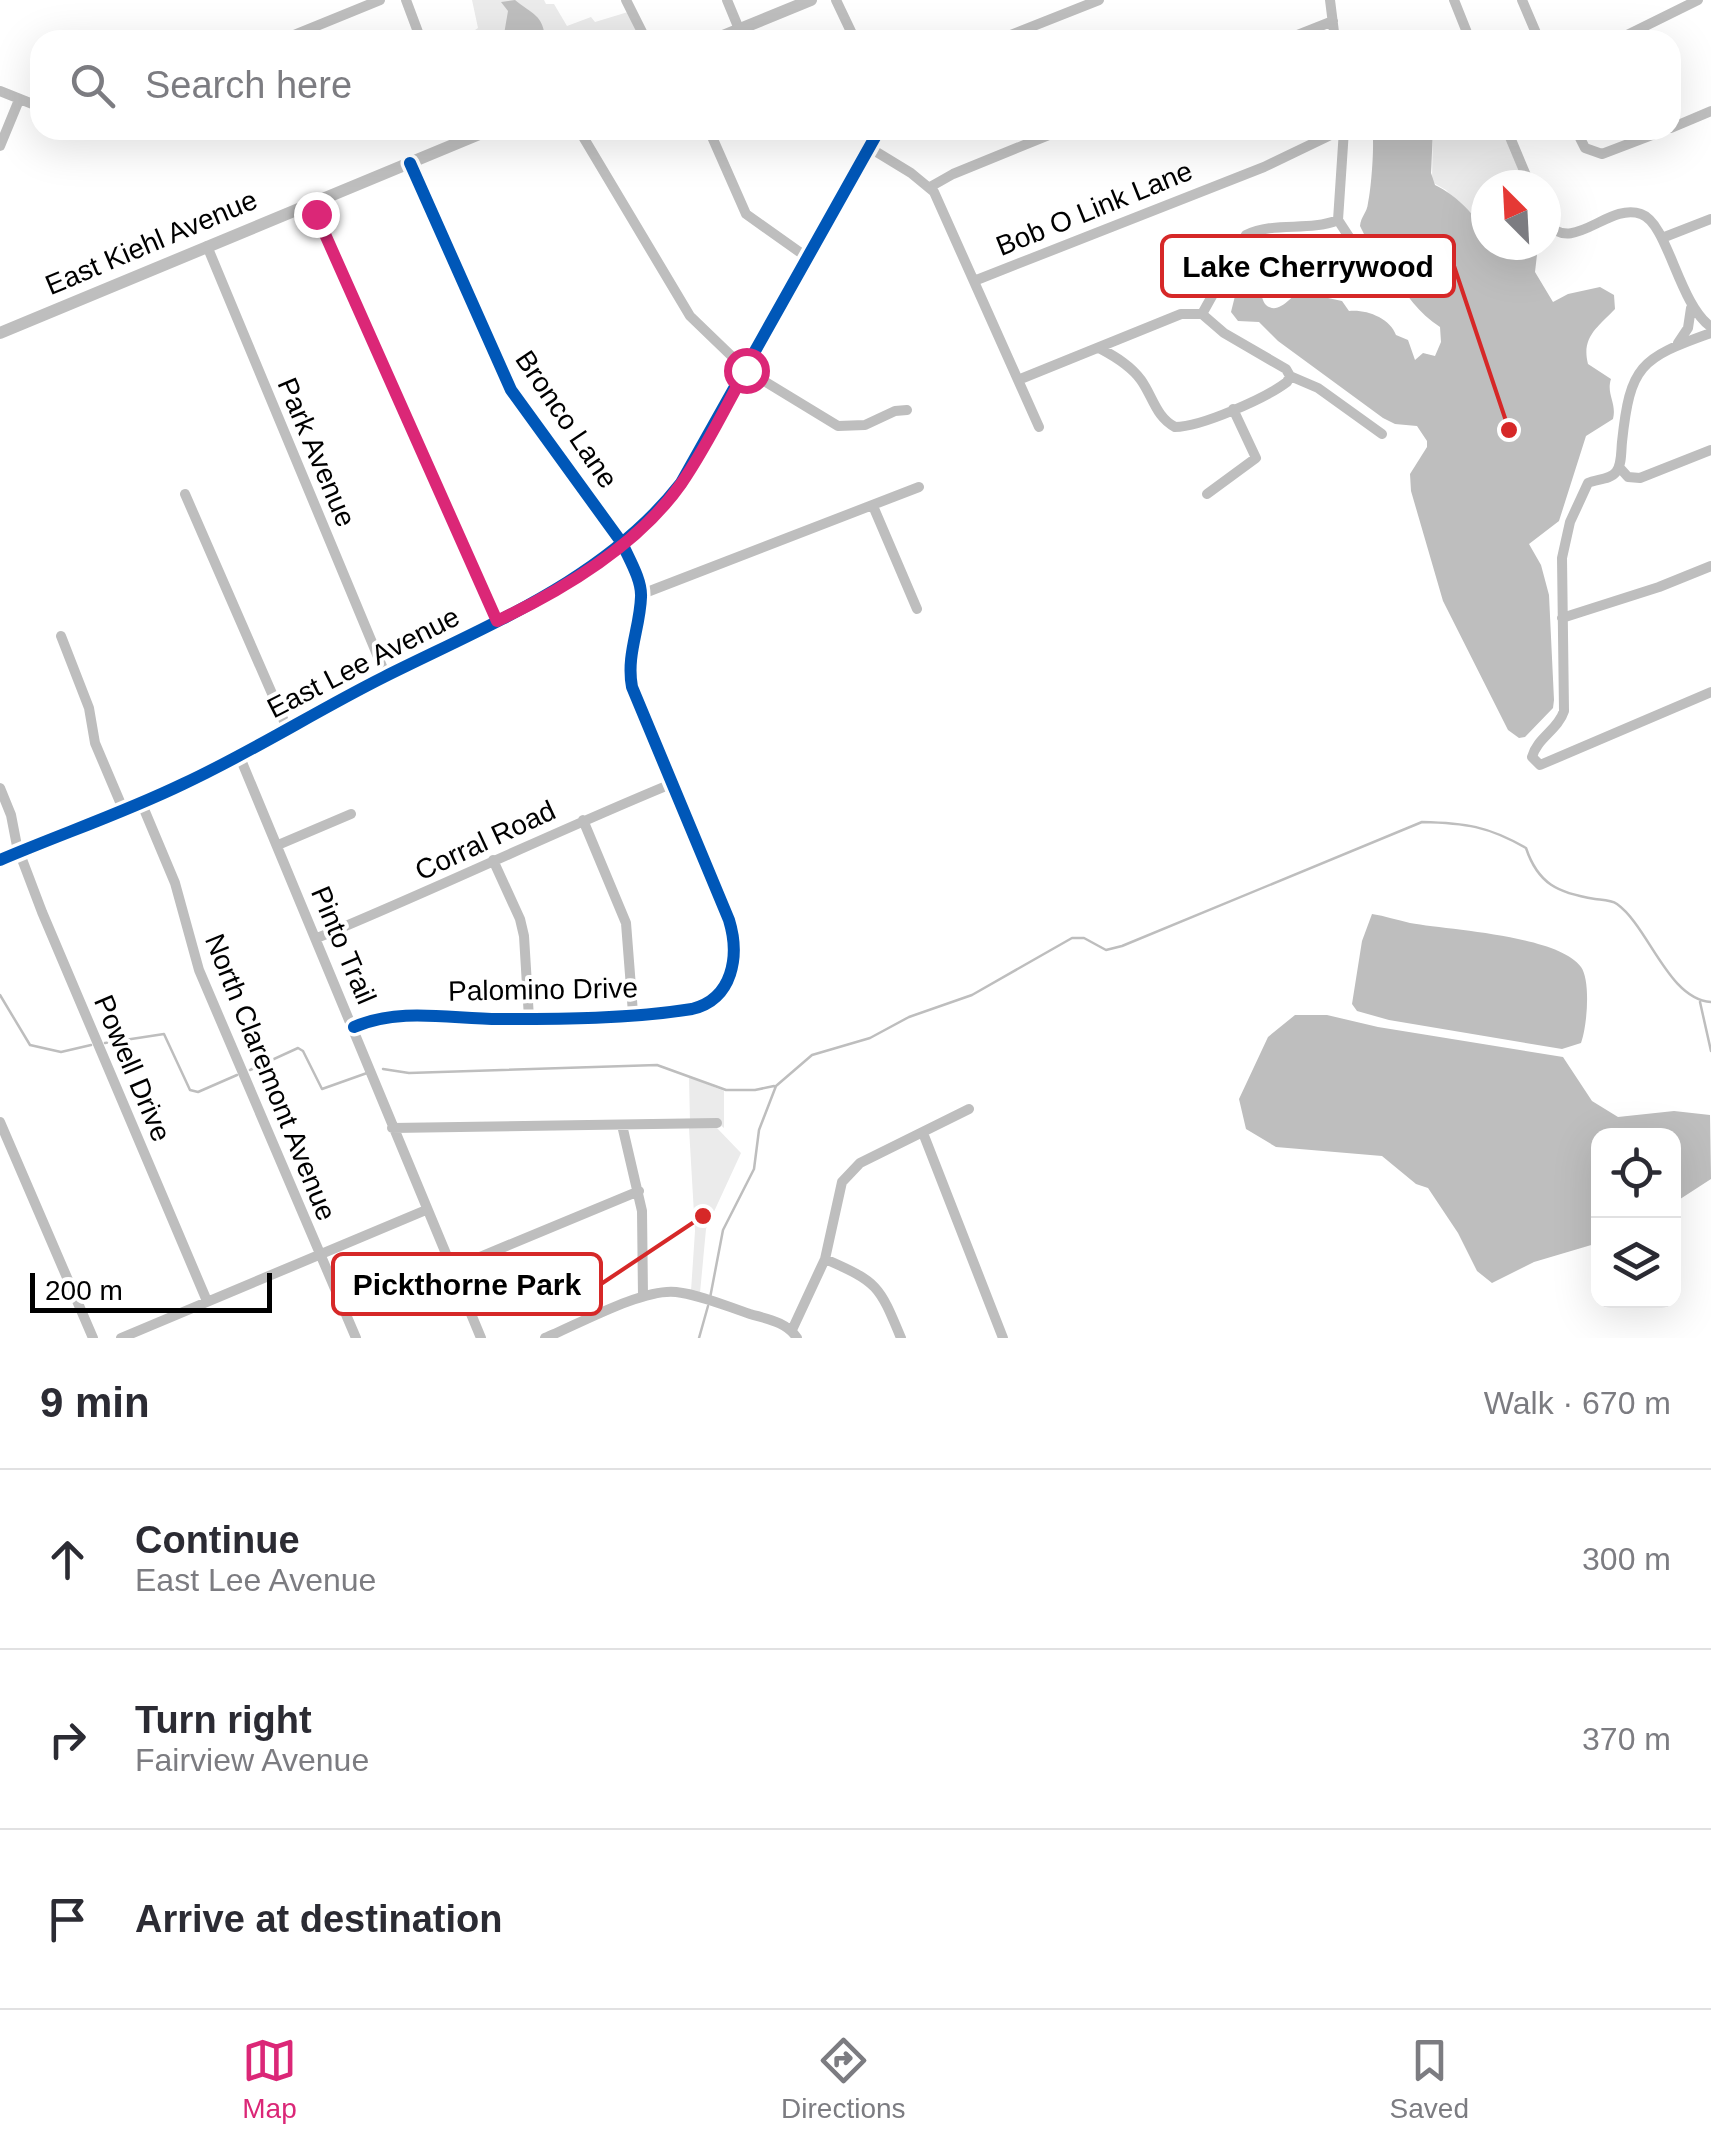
<!DOCTYPE html>
<meta charset="utf-8">
<style>
:root{--surface:#fff;--page:#f2f2f3;--text:#2b2b33;--muted:#7c7c81;--line:#e1e1e2;--accent:#db2777}
body{margin:0;font-family:Arial,sans-serif;background:var(--page);color:var(--text)}
.controls{position:absolute;right:30px;bottom:30px;display:grid;overflow:hidden;border-radius:20px;box-shadow:0 10px 40px #0002}
.controls button{width:90px;height:90px;display:grid;place-items:center;padding:0;border:0;border-bottom:2px solid var(--line);background:var(--surface);color:var(--text);font:50px sans-serif}
.compass{position:absolute;left:1471px;top:170px;width:90px;height:90px;border-radius:50%;background:var(--surface);box-shadow:0 10px 40px #0002;rotate:336deg}
.scale{position:absolute;left:30px;bottom:25px;width:242px;box-sizing:border-box;padding-left:10px;border:5px solid #000;border-top:0;font-size:28px;line-height:35px;white-space:nowrap;color:#000;-webkit-text-stroke:8px #fff;paint-order:stroke}
.stop{position:absolute;width:30px;height:30px;margin:-22px;border:8px solid #db2777;border-radius:50%;background:#fff}
.stop.end{background:#db2777;border-color:#fff;box-shadow:0 2px 10px #0008}
.list{margin:0;padding:0;list-style:none}
h2{display:flex;justify-content:space-between;align-items:center;height:130px;margin:0;padding:0 40px;font-size:42px}
h2 small{font-size:32px;font-weight:400;color:var(--muted)}
.list li{display:grid;grid-template-columns:65px 1fr auto;gap:30px;align-items:center;box-sizing:border-box;height:180px;padding:0 40px;border-top:2px solid var(--line)}
.list b{display:block;font-size:38px;white-space:nowrap}
.list p{margin:0;font-size:32px;white-space:nowrap;color:var(--muted)}
.list em{font-size:32px;font-style:normal;color:var(--muted)}
.icon{flex:none;width:55px;height:55px;fill:none;stroke:currentColor;stroke-width:2;stroke-linecap:round;stroke-linejoin:round}
.map{position:relative;flex:none;width:1711px;height:1338px;overflow:hidden}
.search{position:absolute;background:var(--surface);box-shadow:0 10px 40px #0002;left:30px;right:30px;top:30px;height:110px;display:flex;align-items:center;gap:25px;box-sizing:border-box;padding:0 35px;border-radius:30px;color:var(--muted);font-size:38px}
.sheet{height:670px;background:var(--surface)}
nav{display:flex;justify-content:space-around;align-items:center;box-sizing:border-box;height:140px;border-top:2px solid var(--line);background:var(--surface);font-size:28px;color:var(--muted)}
nav a{display:grid;justify-items:center;gap:5px}
nav .on{color:var(--accent)}
.map>svg:first-child{display:block}
.green{fill:#ebebeb}
.water{fill:#bebebe}
.lines{fill:none;stroke-linecap:round;stroke-linejoin:round}
.stream{stroke:#bebebe;stroke-width:2.5}
.minor{stroke:#bebebe;stroke-width:10}
.major{stroke:#bebebe;stroke-width:12}
.cycleway-casing{stroke:#fff;stroke-width:19}
.cycleway{stroke:#0057b8;stroke-width:12}
.route{stroke:#db2777;stroke-width:12}
.labels{text-anchor:middle;stroke-width:8;stroke-linejoin:round;paint-order:stroke}
.street-label{font-size:28px;fill:#000;stroke:#fff}
.leader{fill:none;stroke:#d62828;stroke-width:4}
.callout-dot{fill:#d62828;stroke:#fff;stroke-width:4}
.callout{fill:#fff;stroke:#d62828;stroke-width:4}
.callout-label{font-size:30px;text-anchor:middle;font-weight:bold;fill:#000}
</style>
<div class="map">
<svg width="1711" height="1338" viewBox="0 0 1711 1338">
<rect width="100%" height="100%" fill="#fff"/>
<path class="green" d="M472,0H544L546,4H554L567,26L591,17L595,22L628,12L640,40H460L478,28Z
M1433,130H1507L1530,185H1486V236L1446,190L1432,182Z
M689,1077L724,1091V1128L715,1121L690,1122Z
M716,1127L741,1153L706,1229L700,1293L691,1291L695,1231L689,1128Z"/>
<path class="water" d="M515,0C532,14 544,15 545,40H503L508,11L501,2Z
M1372,130H1433L1431,173L1435,185C1455,194 1486,222 1486,245L1538,246L1535,272L1553,302L1568,294L1600,287L1614,295L1615,309C1598,327 1581,337 1588,364L1611,379C1606,394 1617,403 1613,419L1586,436L1559,521L1529,544L1541,565L1549,595L1554,700L1553,708L1525,737L1519,738L1508,730L1443,601L1411,491L1410,474L1427,447V441L1417,426L1395,424L1383,418L1278,341L1259,322L1238,321L1231,312L1238,284L1246,269L1252,267C1262,278 1259,298 1266,305C1279,316 1292,295 1301,290C1307,288 1312,288 1318,288L1328,298L1342,301L1349,311C1366,309 1390,318 1396,335L1408,340L1415,360L1423,353L1435,356L1441,342L1440,327C1418,313 1407,295 1391,273C1380,258 1368,244 1360,226C1361,216 1367,213 1368,203C1371,190 1375,142 1372,130Z
M1372,914C1385,916 1397,920 1410,923C1448,930 1558,935 1581,967C1591,981 1587,1027 1581,1043L1562,1049L1389,1020L1357,1011L1352,1004L1362,941Z
M1295,1015H1327L1378,1027L1563,1057L1592,1101L1618,1117L1674,1111L1710,1115L1711,1179L1674,1203V1136H1598V1243L1534,1262L1492,1283L1477,1271L1458,1233L1428,1188L1416,1184L1382,1156L1276,1147L1246,1129L1239,1099L1268,1037Z"/>
<g class="lines">
<path class="stream" d="M0,995L30,1045L61,1052L91,1045
M1700,1002L1711,1051
M105,1043L164,1034L190,1090L198,1092L237,1075
M383,1069L409,1073L657,1065L726,1090H755L774,1086
M250,1070L298,1048L303,1051L322,1089L367,1073
M710,1298L723,1230L754,1169L759,1130L776,1086L812,1055L870,1038L909,1017L972,995L1072,938H1084L1106,950L1122,946L1422,822C1465,823 1488,826 1526,848C1538,884 1558,893 1595,899C1602,900 1611,900 1617,904C1649,927 1668,999 1711,1002
M699,1338L708,1306"/>
<path class="minor" d="M406,0L421,40
M626,0L646,40
M727,0L739,29
M836,0L855,40
M1330,0L1335,40
M1454,0L1470,40
M1522,0L1539,40
M282,40L380,0
M998,40L1099,0
M1285,40L1333,21
M1617,40L1698,0
M0,91L40,107
M1671,128L1711,111
M579,130L690,316L746,370L838,426L865,425L895,411L907,410
M709,130L746,214L808,258
M1507,130L1530,185
M1576,130L1585,148L1602,154L1665,130
M0,146L19,100
M870,148L911,173L934,192L1039,427
M930,187L953,174L1061,130
M311,203L497,621
M1338,220L1383,289
M1546,223C1574,255 1608,202 1641,214C1668,223 1678,303 1711,327
M1662,238L1711,219
M207,246L386,676
M974,281L1264,167L1341,130
M1202,314L1246,235C1275,221 1308,232 1338,220L1344,130
M1711,333C1640,358 1630,366 1622,442C1621,451 1622,465 1616,472C1610,480 1596,479 1588,483L1570,522L1562,558L1564,711C1558,730 1537,738 1532,757L1540,765L1711,692
M1678,343L1688,328L1691,308
M1101,349C1116,357 1131,366 1141,380C1153,397 1156,417 1175,427C1201,427 1266,398 1287,382L1290,376L1286,369L1224,333L1202,314
M1290,376L1318,388L1382,434
M1018,380L1181,314H1202
M1619,467L1628,477L1640,478L1711,450
M185,494L287,728
M1207,494L1256,458L1233,409
M873,506L917,609
M642,594L919,487
M1562,618L1659,587L1711,566
M61,636L89,708L95,743L123,809
M239,755L481,1338
M0,788L11,815L17,846L42,912L207,1301
M141,802L175,883L199,970L356,1338
M583,820L626,923L633,1013
M278,845L351,814
M0,860C61,834 123,813 183,784C252,752 316,711 384,677C490,624 606,579 681,483L879,130
M493,860L520,919L524,936L529,1018
M317,938C436,889 552,833 671,784
M354,1027C400,1007 451,1019 499,1019C562,1019 630,1019 692,1009C733,999 740,956 729,920L632,687C626,655 640,628 641,597C642,580 629,559 622,543L511,390L410,163
M0,1122L93,1338
M622,1125L642,1211L643,1296
M392,1128L717,1123
M923,1133L1003,1338
M825,1259C878,1282 879,1285 901,1338
M451,1269L639,1191
M792,1330L825,1259L842,1182L860,1163L969,1109
M121,1338L426,1210
M545,1338C577,1325 643,1288 676,1292C701,1295 726,1306 750,1314C767,1319 787,1322 797,1338"/>
<path class="major" d="M713,40L811,0
M0,333L489,130"/>
<g class="cycleway-casing">
<path id="cycleway" d="M0,860C61,834 123,813 183,784C252,752 316,711 384,677C490,624 606,579 681,483L879,130
M354,1027C400,1007 451,1019 499,1019C562,1019 630,1019 692,1009C733,999 740,956 729,920L632,687C626,655 640,628 641,597C642,580 629,559 622,543L511,390L410,163"/>
</g>
<use href="#cycleway" class="cycleway"/>
</g>
<g class="lines">
<path class="route" d="M316,214L497,621C563,590 638,545 681,484C706,448 725,408 746,370"/>
</g>
<g class="labels">
<g class="street-label">
<text transform="translate(1094 208) rotate(-22)" y="10">Bob O Link Lane</text>
<text transform="translate(151 242) rotate(-23)" y="10">East Kiehl Avenue</text>
<text transform="translate(567 419) rotate(56)" y="10">Bronco Lane</text>
<text transform="translate(317 452) rotate(67)" y="10">Park Avenue</text>
<text transform="translate(363 662) rotate(-27)" y="10">East Lee Avenue</text>
<text transform="translate(485 840) rotate(-25)" y="10">Corral Road</text>
<text transform="translate(344 945) rotate(67)" y="10">Pinto Trail</text>
<text transform="translate(543 989) rotate(-1)" y="10">Palomino Drive</text>
<text transform="translate(133 1068) rotate(67)" y="10">Powell Drive</text>
<text transform="translate(271 1077) rotate(68)" y="10">North Claremont Avenue</text>
</g>
</g>
<path class="leader" d="M1509 430L1454 266M703 1216L601 1284"/>
<g class="callout-dot">
<circle cx="1509" cy="430" r="10"/>
<circle cx="703" cy="1216" r="10"/>
</g>
<g class="callout">
<rect x="1162" y="236" width="292" height="60" rx="10"/>
<rect x="333" y="1254" width="268" height="60" rx="10"/>
</g>
<g class="callout-label">
<text x="1308" y="277">Lake Cherrywood</text>
<text x="467" y="1295">Pickthorne Park</text>
</g>
</svg>
<div class="controls">
<button><svg class="icon" aria-label="locate" viewBox="0 0 24 24"><circle cx="12" cy="12" r="6"/><path d="M12 2v4M12 18v4M2 12h4M18 12h4"/></svg></button>
<button><svg class="icon" aria-label="layers" viewBox="0 0 24 24"><path d="M12 4l9 5-9 5-9-5zM3 14l9 5 9-5"/></svg></button>
</div>
<svg class="compass" viewBox="-18 -18 36 36"><path d="M0-13l5 13h-10z" fill="#e53935"/><path d="M0 13l5-13h-10z" fill="#7c7c81"/></svg>
<div class="scale">200 m</div>
<div class="stop" style="left:746px;top:370px"></div>
<div class="stop end" style="left:316px;top:214px"></div>
<div class="search"><svg class="icon" aria-label="search" viewBox="0 0 24 24"><circle cx="10" cy="10" r="6"/><path d="M15 15l6 6"/></svg>Search here</div>
</div>
<section class="sheet">
<h2>9 min<small>Walk · 670 m</small></h2>
<ul class="list">
<li><svg class="icon" aria-label="ahead" viewBox="0 0 24 24"><path d="M12 20V5M6 11l6-6 6 6"/></svg><div><b>Continue</b><p>East Lee Avenue</p></div><em>300 m</em></li>
<li><svg class="icon" aria-label="right" viewBox="0 0 24 24"><path d="M7 20v-9h11M14 6l5 5-5 5"/></svg><div><b>Turn right</b><p>Fairview Avenue</p></div><em>370 m</em></li>
<li><svg class="icon" aria-label="arrive" viewBox="0 0 24 24"><path d="M6 21V4h12l-3 4 3 4H6"/></svg><div><b>Arrive at destination</b></div></li>
</ul>
</section>
<nav>
<a class="on"><svg class="icon" aria-label="map" viewBox="0 0 24 24"><path d="M3 6l6-2 6 2 6-2v14l-6 2-6-2-6 2zM9 4v14M15 6v14"/></svg>Map</a>
<a><svg class="icon" aria-label="directions" viewBox="0 0 24 24"><path d="M12 3l9 9-9 9-9-9zM9 14v-3h6M13 9l2 2-2 2"/></svg>Directions</a>
<a><svg class="icon" aria-label="saved" viewBox="0 0 24 24"><path d="M7 4h10v16l-5-4-5 4z"/></svg>Saved</a>
</nav>
